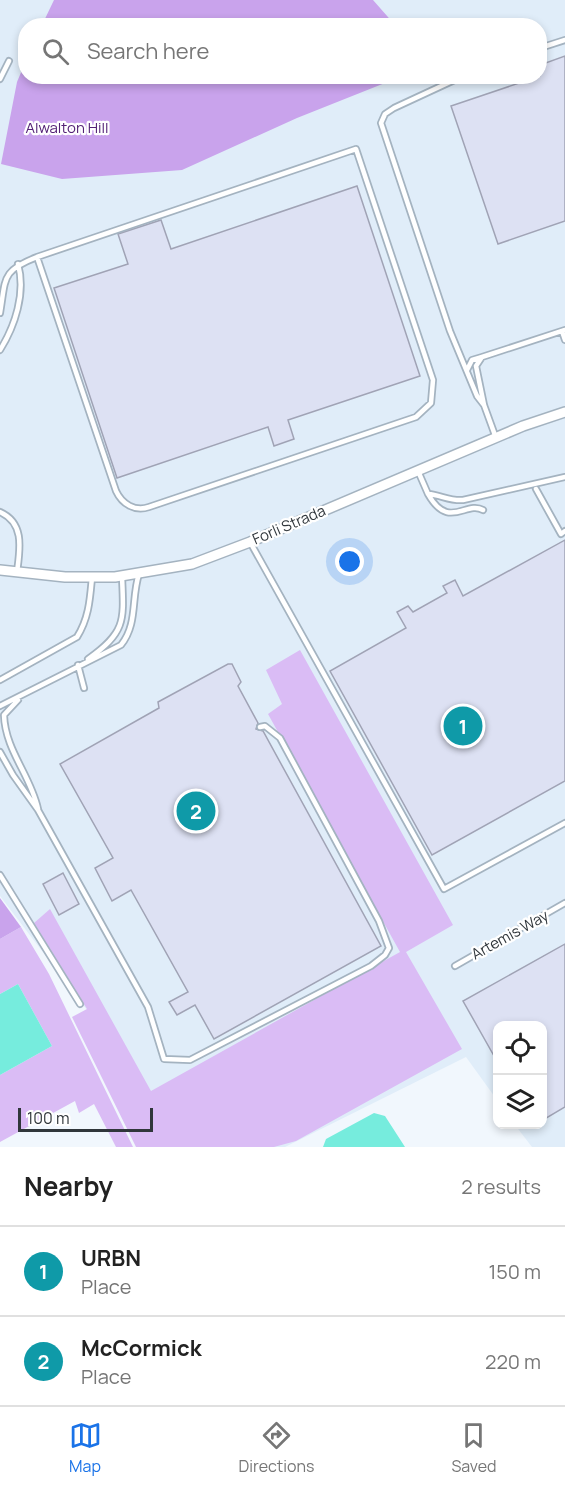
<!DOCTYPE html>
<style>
:root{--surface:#fff;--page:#f2f2f2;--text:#222;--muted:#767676;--line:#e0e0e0;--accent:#1a73e8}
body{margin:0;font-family:Manrope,sans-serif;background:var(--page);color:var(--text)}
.controls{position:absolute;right:18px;bottom:18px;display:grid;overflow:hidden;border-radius:12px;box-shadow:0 3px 9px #0003}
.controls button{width:54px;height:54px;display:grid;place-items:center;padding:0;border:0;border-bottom:2px solid var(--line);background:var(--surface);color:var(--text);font:30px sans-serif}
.scale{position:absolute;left:18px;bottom:15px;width:135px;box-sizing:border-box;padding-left:6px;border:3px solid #30363b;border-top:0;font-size:16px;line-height:21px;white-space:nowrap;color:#30363b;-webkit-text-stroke:4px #fff;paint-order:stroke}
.you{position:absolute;left:350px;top:562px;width:21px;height:21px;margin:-15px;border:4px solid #fff;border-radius:50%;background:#1a73e8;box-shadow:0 0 0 9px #1a73e833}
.badge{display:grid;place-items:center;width:39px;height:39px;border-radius:50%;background:var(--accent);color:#fff;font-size:20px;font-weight:700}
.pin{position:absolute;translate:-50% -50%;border:3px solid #fff;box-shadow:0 2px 6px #0006}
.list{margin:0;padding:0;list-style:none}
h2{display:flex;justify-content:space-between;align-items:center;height:78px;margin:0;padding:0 24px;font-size:26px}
h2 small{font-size:20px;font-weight:400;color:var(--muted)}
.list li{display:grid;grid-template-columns:39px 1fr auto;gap:18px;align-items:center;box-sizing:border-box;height:90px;padding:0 24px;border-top:2px solid var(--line)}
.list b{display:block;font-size:22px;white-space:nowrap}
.list p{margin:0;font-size:20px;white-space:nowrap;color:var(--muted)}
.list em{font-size:20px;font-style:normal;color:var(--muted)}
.icon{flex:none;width:33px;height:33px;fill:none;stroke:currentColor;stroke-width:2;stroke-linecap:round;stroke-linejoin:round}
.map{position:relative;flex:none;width:565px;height:1147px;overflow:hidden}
.search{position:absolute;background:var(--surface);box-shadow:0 3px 9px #0003;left:18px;right:18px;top:18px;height:66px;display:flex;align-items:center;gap:15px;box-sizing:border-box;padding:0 21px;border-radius:24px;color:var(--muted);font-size:22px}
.sheet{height:258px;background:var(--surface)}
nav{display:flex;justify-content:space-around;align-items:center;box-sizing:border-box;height:84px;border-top:2px solid var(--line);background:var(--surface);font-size:16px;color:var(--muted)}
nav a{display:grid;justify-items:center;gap:3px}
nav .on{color:var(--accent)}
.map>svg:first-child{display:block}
.built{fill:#e0edf9;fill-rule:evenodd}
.green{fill:#dabcf5}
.forest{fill:#c9a3ec}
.water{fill:#76ecdd}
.building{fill:#dde1f3;stroke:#a0a3b5;stroke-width:1.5}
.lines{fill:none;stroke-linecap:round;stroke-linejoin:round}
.lane-casing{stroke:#a4b3c0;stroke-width:8}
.street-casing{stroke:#a4b3c0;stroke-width:12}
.lane{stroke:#fff;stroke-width:4.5}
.street{stroke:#fff;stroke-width:9}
.labels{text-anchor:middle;stroke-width:4.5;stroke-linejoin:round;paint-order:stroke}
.park-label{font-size:15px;fill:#542276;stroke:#fff}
.street-label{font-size:15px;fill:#30363b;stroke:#fff}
</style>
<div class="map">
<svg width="565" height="1147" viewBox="0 0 565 1147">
<rect width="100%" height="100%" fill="#f1f7fd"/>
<path class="built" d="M0,0H565V1147H532L515,1125L542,1124V1026H498L497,1100L466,1057L285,1147H183L87,1010L0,896ZM26,26H540V76H26Z"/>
<path class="green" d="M300,650L453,925L406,952L462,1049L296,1141L274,1147H136L72,1017L87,1009L34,923L50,909L151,1091L400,952L268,714L282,704L266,670Z
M21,927L49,974L133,1147H116L94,1104L79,1113L75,1101L0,1142V1075L52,1046L18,984L0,994V939Z"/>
<path class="forest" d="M54,0H373L395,25H42Z
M25,63L26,76L400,77L297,118L182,170L62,179L1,164L17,82Z
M0,898L21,927L0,939Z"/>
<path class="water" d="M18,984L52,1046L0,1075V994Z
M374,1113L385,1116L405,1147H323L326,1139Z"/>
<path class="building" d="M565,56V221L498,244L451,106L540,76V65Z
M357,186L420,376L288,420L294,439L274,446L268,427L117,478L54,288L128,264L118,234L161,220L171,249Z
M565,540V781L432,855L330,671L406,628L397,612L408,606L413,612L447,593L443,586L455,580L463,596Z
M228,664H232L241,682L238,686L258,723L256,729L263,731L381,946L214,1039L195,1005L177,1015L169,1002L188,992L131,890L112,901L95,868L113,858L60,764L159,708L158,702Z
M63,873L79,904L59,915L43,884Z
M565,944V1107L543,1120V1026H498V1063L463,1001Z"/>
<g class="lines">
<g class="lane-casing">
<path id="lane" d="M540,48L565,40
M463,76L394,108L385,114L381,123L450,331L477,396L484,405
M0,79L9,61
M0,313C6,278 1,271 37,257L356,149L433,380L431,403L416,417L149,507C135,512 122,504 116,491L37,257
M562,331L565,340
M0,350C15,326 26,293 18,264
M467,370L472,360L482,357
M496,438L484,405L476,366L482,357L565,330
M418,471L428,494C441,495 449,501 463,500L565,477
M536,489L561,534L565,531
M428,494C449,531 466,500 483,510
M0,512C25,523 20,549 17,572
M250,542L444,889L565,823
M88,659C126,632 124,621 122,577
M78,665L84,688
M0,680L77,637C89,618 90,599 92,577
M18,700L4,715C5,750 31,776 38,809
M0,706L121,645C138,624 131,598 139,574
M0,752L13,775L38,810L148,1007L164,1059L190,1060L371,966L385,955L389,948L379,921L280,738L265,726L260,727
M0,875L80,1004
M455,966L565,903"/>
</g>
<g class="street-casing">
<path id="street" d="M0,570L65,577H115L192,564L250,542L523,426L565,412"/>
</g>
<use href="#lane" class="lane"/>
<use href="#street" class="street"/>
</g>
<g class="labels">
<g class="park-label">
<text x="67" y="133">Alwalton Hill</text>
</g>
<g class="street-label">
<text transform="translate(289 525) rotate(-23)" y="5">Forli Strada</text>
<text transform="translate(510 935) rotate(-29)" y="5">Artemis Way</text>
</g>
</g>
</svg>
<div class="controls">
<button><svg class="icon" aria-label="locate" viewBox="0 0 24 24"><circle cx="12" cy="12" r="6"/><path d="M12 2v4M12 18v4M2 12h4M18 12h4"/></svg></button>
<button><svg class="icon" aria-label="layers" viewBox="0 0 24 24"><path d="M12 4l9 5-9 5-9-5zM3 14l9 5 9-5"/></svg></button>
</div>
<div class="scale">100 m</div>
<div class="you"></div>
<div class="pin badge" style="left:463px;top:726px;background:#0f9aa8">1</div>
<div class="pin badge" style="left:196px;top:811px;background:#0f9aa8">2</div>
<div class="search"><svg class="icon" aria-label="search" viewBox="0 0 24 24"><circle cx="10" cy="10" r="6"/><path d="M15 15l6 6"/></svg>Search here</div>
</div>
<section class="sheet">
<h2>Nearby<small>2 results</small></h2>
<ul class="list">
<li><span class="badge" style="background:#0f9aa8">1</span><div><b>URBN</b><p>Place</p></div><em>150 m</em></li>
<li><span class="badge" style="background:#0f9aa8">2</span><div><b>McCormick</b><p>Place</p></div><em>220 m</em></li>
</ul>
</section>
<nav>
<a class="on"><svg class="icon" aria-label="map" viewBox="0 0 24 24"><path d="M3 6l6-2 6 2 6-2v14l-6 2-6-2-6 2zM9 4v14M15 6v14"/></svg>Map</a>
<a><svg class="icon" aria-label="directions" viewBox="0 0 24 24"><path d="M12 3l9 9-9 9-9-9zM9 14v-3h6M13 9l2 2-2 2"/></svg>Directions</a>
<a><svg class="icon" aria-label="saved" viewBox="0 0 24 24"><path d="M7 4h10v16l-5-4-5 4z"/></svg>Saved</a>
</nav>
